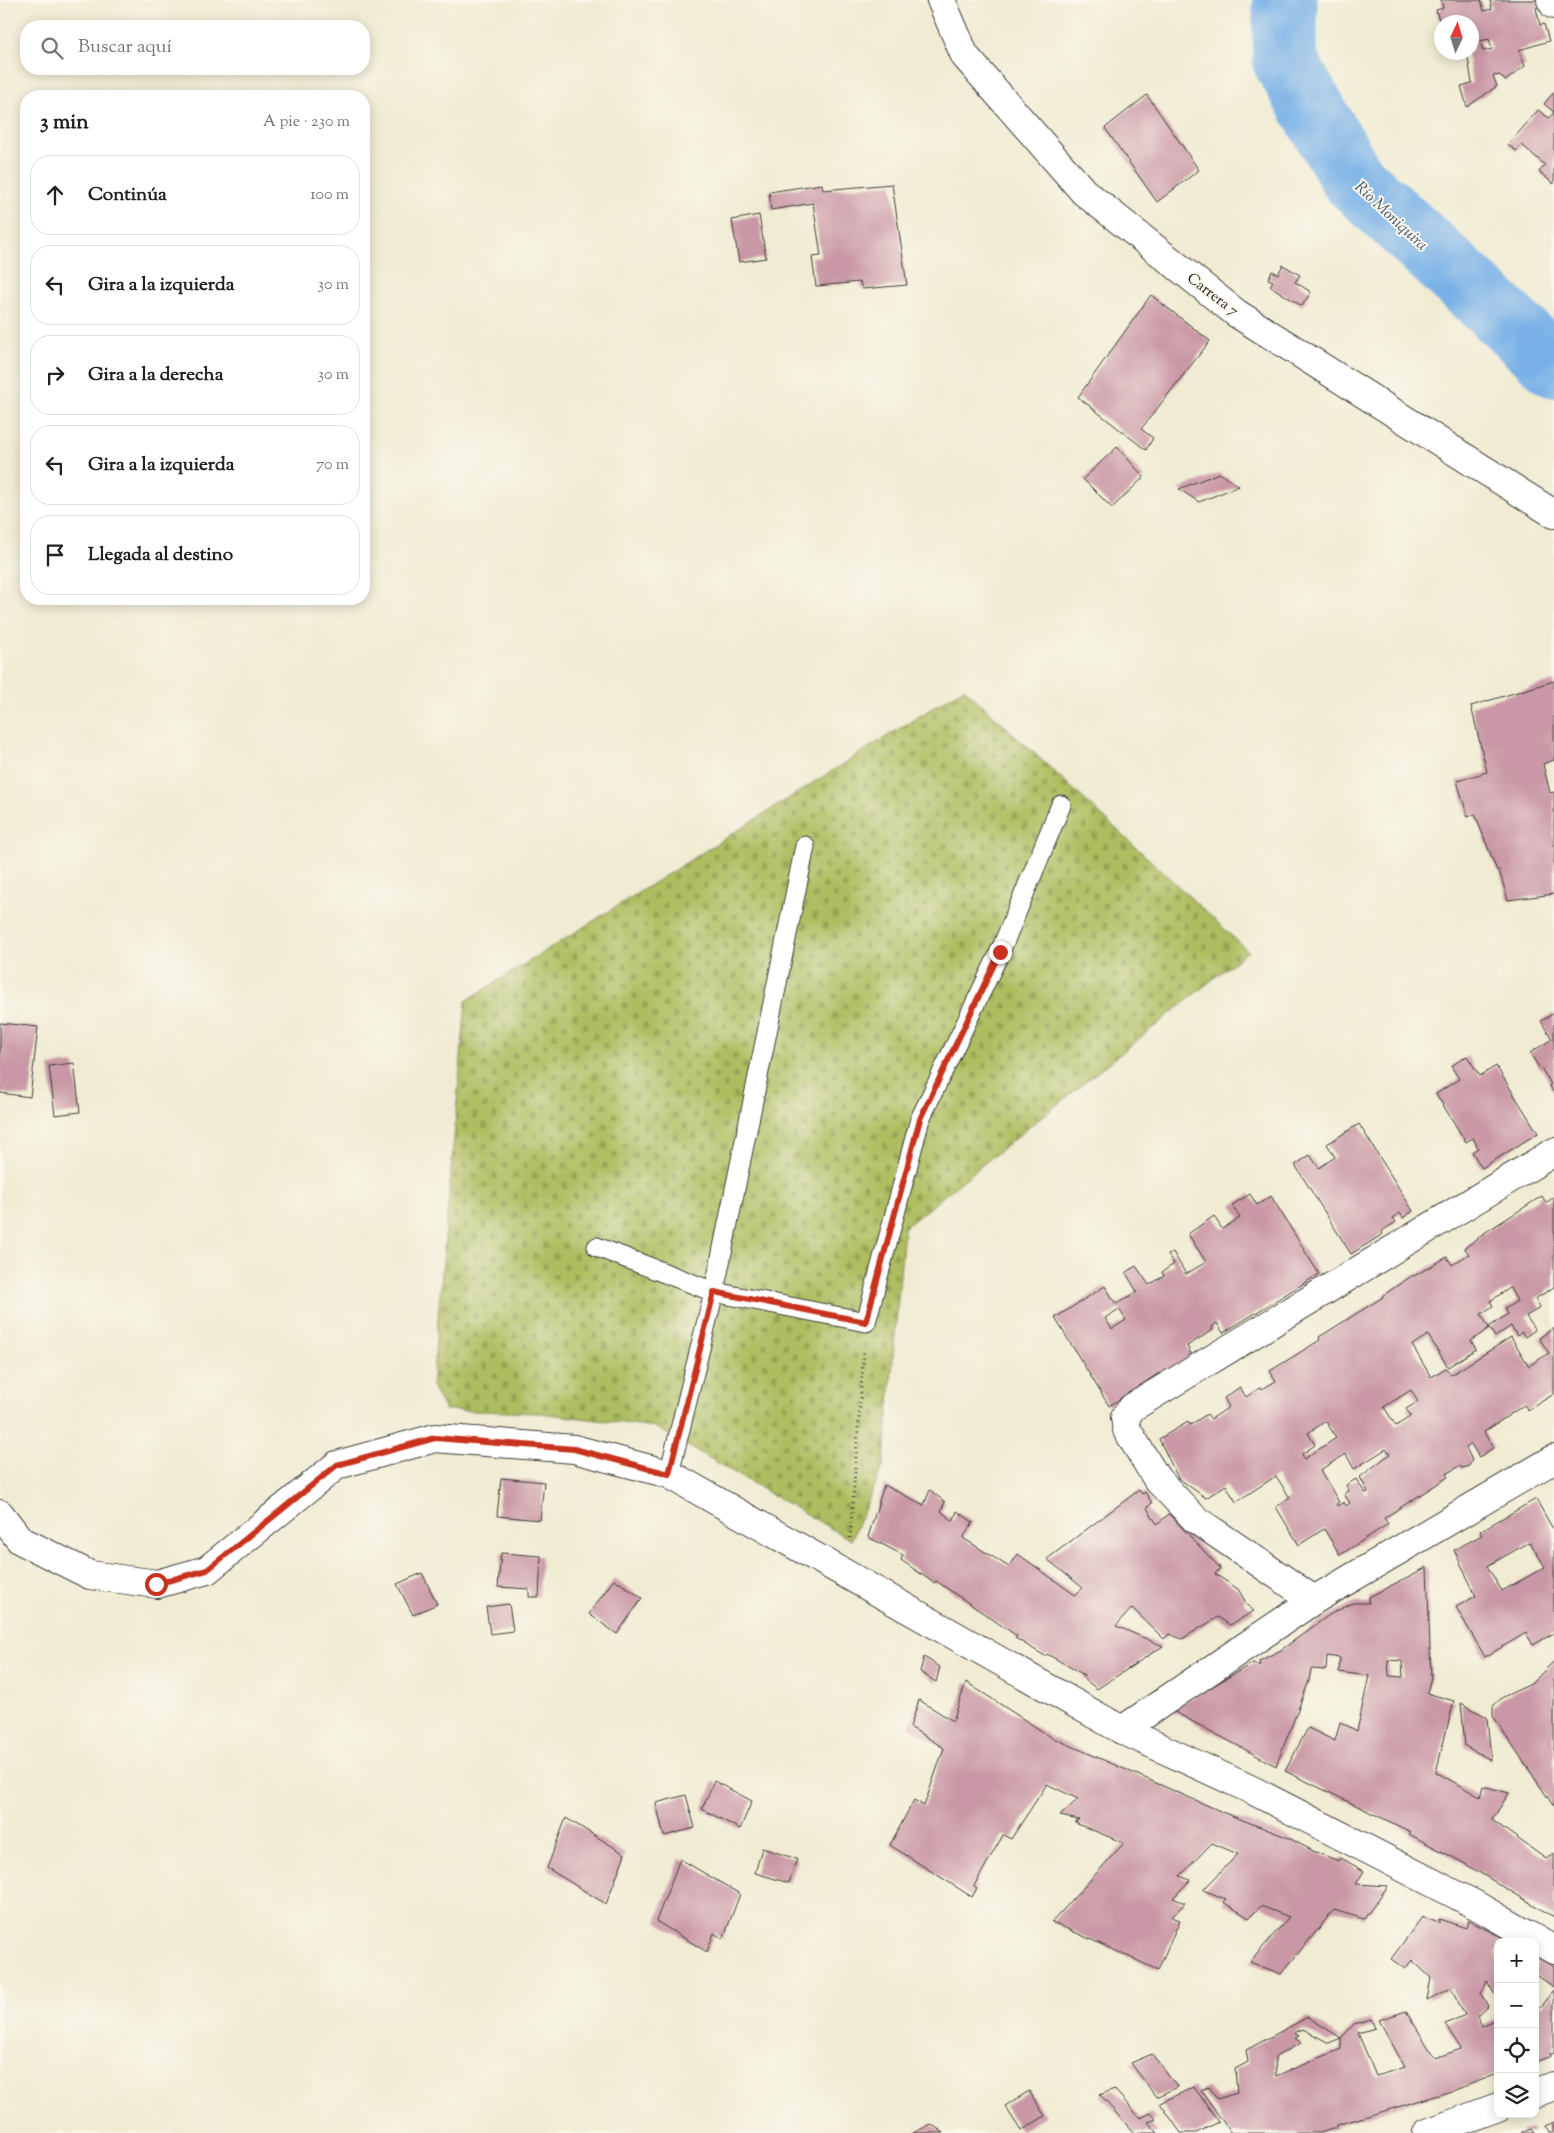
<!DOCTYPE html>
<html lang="es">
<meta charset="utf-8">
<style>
:root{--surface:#fff;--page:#f6f6f6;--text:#202124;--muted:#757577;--line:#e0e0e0}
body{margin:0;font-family:"Sorts Mill Goudy",serif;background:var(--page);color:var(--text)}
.controls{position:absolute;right:15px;bottom:15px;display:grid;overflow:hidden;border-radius:10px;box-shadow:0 2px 12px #0003}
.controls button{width:45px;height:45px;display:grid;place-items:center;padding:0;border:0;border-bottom:1px solid var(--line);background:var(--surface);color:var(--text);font:25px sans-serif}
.compass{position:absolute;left:1434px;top:15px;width:45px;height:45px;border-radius:50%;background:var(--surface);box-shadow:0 2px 12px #0003;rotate:4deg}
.stop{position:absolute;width:15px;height:15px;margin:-11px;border:4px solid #c8321e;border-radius:50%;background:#fff}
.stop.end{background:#c8321e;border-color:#fff;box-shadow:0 1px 5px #0008}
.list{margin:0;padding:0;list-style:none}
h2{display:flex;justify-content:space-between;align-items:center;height:65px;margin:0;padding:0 20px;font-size:21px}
h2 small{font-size:16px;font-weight:400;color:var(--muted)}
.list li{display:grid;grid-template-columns:32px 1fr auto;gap:15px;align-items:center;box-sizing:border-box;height:80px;margin:0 10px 10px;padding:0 10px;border:1px solid var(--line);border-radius:20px}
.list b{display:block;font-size:19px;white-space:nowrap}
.list em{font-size:16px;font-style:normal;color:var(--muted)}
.icon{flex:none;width:28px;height:28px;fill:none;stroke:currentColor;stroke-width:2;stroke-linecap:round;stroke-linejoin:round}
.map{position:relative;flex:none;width:1554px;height:2133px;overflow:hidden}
.search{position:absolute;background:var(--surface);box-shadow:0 2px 12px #0003;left:20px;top:20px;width:350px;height:55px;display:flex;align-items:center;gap:12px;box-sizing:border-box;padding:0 18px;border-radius:20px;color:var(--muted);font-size:19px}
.panel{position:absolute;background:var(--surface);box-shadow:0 2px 12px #0003;left:20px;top:90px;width:350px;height:515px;border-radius:20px}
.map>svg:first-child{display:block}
.cemetery{fill:url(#cemetery-stones);stroke:#646c3e}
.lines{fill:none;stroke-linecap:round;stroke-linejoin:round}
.river{stroke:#77b0e7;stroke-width:65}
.building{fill:#c997a5;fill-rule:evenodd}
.lane-casing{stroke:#3c3b37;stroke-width:21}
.street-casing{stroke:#3c3b37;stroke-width:30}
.path{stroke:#3c3b37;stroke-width:3;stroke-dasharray:1 4;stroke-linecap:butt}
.lane{stroke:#fff;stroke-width:19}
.street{stroke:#fff;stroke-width:28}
.route{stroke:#c8321e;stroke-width:6}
.labels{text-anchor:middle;stroke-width:4;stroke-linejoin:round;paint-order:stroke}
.street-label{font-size:15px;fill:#1c1c1c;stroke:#fbf7ec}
.water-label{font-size:16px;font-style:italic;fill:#40576d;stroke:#fbf7ec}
</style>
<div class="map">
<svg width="1554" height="2133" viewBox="0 0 1554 2133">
<defs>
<pattern id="cemetery-stones" width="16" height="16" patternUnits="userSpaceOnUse" patternTransform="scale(1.25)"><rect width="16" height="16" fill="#adbd5f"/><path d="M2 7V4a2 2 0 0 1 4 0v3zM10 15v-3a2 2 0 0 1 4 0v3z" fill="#94a252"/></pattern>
</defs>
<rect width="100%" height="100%" fill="#fbf7ec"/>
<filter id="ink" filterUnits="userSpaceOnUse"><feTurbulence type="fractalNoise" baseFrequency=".02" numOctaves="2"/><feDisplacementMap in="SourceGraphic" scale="10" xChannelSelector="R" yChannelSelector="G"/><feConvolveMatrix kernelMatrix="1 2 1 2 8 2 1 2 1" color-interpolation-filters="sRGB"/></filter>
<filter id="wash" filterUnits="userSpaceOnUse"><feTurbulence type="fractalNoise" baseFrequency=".0096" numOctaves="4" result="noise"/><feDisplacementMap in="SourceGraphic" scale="20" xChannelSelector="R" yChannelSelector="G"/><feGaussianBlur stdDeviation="1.12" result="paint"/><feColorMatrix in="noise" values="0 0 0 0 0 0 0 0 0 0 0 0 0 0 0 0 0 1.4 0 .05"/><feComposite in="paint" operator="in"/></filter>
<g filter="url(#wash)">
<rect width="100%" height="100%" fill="#f0ebd2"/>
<path class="cemetery" d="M964,688L1248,951L904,1228L884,1464L851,1540L655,1427L540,1413L445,1410L432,1386L466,1001Z"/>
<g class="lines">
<path class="river" d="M1285,0V61L1353,179L1554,365"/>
</g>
<g id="blocks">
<path class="building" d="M1441,0H1481L1484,11L1492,9L1490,0H1537L1540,7L1536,8L1540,25L1544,24L1549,41L1519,50L1525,66L1505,81L1500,75L1493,76L1497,86L1467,107L1461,86L1472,83L1467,52H1472V22H1448L1447,18L1439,20L1436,10L1443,8ZM1489,39L1492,49L1483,51L1480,41Z
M1554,92V184L1539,172L1545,165L1522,145L1516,151L1508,145L1538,110L1549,118L1554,112L1544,104Z
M1147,95L1199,170L1157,202L1105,128Z
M822,184L823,190L892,184L907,285L862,289L860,282L816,286L812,257L821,256L813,203L771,210L769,192Z
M759,215L766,258L739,262L732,220Z
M1283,265L1300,275L1295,282L1311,292L1302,306L1270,286L1273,281L1268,279L1272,271L1278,274Z
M1151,295L1210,341L1141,429L1153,438L1146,450L1078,397Z
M1117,447L1144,477L1112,508L1083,479Z
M1219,473L1239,486L1199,502L1179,489Z
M1554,681V760L1543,764L1550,793L1554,792V894L1508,900L1499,870L1497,871L1475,814L1468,817L1457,781L1487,772L1471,706Z
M1554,1013V1093L1549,1085L1551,1084L1541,1068L1540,1069L1530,1053L1552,1039L1541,1021Z
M0,1023L38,1027L30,1097L0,1093Z
M1467,1056L1480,1076L1496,1066L1538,1133L1482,1168L1472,1152L1478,1148L1473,1138L1466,1142L1436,1094L1459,1079L1451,1066Z
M74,1063L80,1112L55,1115L49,1066Z
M1359,1124L1413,1211L1403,1218L1400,1213L1393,1218L1396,1222L1382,1231L1383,1234L1351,1254L1295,1165L1310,1155L1319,1168L1335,1157L1327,1144Z
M1250,1194L1257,1205L1271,1196L1319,1274L1223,1333L1217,1323L1212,1327L1213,1330L1187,1346L1192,1356L1161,1376L1159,1373L1109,1406L1055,1318L1105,1286L1116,1304L1137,1292L1126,1273L1136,1266L1149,1285L1164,1276L1162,1272L1174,1264L1168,1255L1173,1252L1186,1274L1206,1262L1188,1234L1214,1216L1222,1229L1240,1218L1232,1205ZM1119,1309L1126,1320L1112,1329L1105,1318Z
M1542,1196L1546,1203L1554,1197V1287L1535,1299L1540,1308L1526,1316L1535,1330L1525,1337L1522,1332L1517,1336L1511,1326L1495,1337L1489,1327L1508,1314L1505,1309L1517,1301L1510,1288L1490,1301L1493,1306L1481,1314L1489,1328L1471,1341L1476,1349L1448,1367L1428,1335L1412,1345L1431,1377L1446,1368L1451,1375L1511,1337L1529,1366L1549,1353L1539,1338L1554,1328V1394L1528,1410L1524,1405L1484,1432L1493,1448L1479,1457L1471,1444L1466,1448L1472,1460L1469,1466L1462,1468L1459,1466L1446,1474L1448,1477L1384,1518L1388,1524L1340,1555L1324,1529L1299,1545L1276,1507L1290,1498L1276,1476L1236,1502L1226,1485L1206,1498L1178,1478L1159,1439L1188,1422L1190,1425L1207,1414L1211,1419L1229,1407L1224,1398L1240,1387L1246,1397L1261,1387L1262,1389L1276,1381L1270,1371L1320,1340L1319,1337L1383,1297L1382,1296L1413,1275L1414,1276L1447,1257L1452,1265L1469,1254L1464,1248L1479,1238L1478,1237ZM1411,1390L1418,1402L1406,1409L1411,1416L1396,1426L1384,1407ZM1326,1421L1336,1438L1304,1459L1302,1454L1315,1445L1308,1433ZM1386,1449L1390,1454L1360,1477L1368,1492L1365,1493L1356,1479L1346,1485L1349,1491L1344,1494L1350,1503L1346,1506L1344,1502L1337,1506L1336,1504L1339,1502L1320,1470L1346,1454L1354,1469Z
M501,1478L544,1482L540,1520L497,1516Z
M884,1485L924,1505L930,1490L945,1502L941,1511L953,1521L957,1511L973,1522L963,1538L1009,1567L1018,1554L1075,1595L1083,1588L1047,1559L1139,1490L1142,1494L1145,1492L1152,1503L1147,1508L1157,1524L1169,1514L1220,1568L1215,1574L1238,1589L1245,1601L1243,1602L1254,1611L1230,1625L1218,1617L1182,1639L1169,1634L1164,1639L1132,1608L1116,1626L1163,1646L1097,1689L1083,1678L1084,1675L1047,1654L1045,1656L1015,1638L1017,1636L936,1581L934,1583L901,1560L903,1555L868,1537Z
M1536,1499L1554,1531V1633L1533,1645L1526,1633L1485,1657L1456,1607L1476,1596L1454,1550L1482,1535L1480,1531ZM1530,1542L1545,1567L1502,1591L1487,1566Z
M501,1553L541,1556L539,1597H529V1589L498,1587Z
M1427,1567L1431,1677L1427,1693L1454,1701L1436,1772L1480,1797L1483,1786L1509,1793L1492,1820L1546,1859L1554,1853V1917L1460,1861L1409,1834L1411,1832L1285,1771L1308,1728L1335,1741L1340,1722L1357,1731L1369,1676L1339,1672L1340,1658L1327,1656L1326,1670L1311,1669L1309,1681L1276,1766L1171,1710L1253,1663L1260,1666L1259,1661L1281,1650L1329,1615L1353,1603H1369V1597ZM1388,1660L1402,1661L1403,1677L1389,1676Z
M422,1573L437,1604L413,1615L397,1584Z
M614,1579L642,1598L617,1634L589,1614Z
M509,1604L513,1631L490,1634L486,1607Z
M924,1657L940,1667L936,1682L920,1672Z
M1554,1661V1807L1493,1716V1706L1503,1697L1531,1684Z
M966,1682L1051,1737L1227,1814L1289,1838L1313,1851L1339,1861L1341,1858L1364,1871L1356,1884L1388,1886L1364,1919L1334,1910L1281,1974L1250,1962L1289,1917L1261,1906L1249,1918L1223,1902L1226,1899L1203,1890L1238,1854L1212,1843L1180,1876L1190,1880L1173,1898L1185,1903L1172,1917L1180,1920L1158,1970L1052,1922L1124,1843L1075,1823L1079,1820L1060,1816L1078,1799L1047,1784L1011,1839L1003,1835L974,1886L977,1888L972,1897L890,1845L914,1800L924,1806L944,1748L910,1727L919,1700L953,1721Z
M1461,1703L1487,1717L1491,1760L1465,1746Z
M714,1781L752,1801L740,1829L702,1809Z
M686,1795L695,1828L664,1836L656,1803Z
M566,1818L625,1854L606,1904L547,1868Z
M762,1848L797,1859L789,1883L755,1873Z
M680,1859L740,1894L723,1939L714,1933L707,1952L656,1921Z
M1422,1917L1439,1923V1919L1466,1928L1468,1921L1508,1940L1506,1942H1498V1949L1494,1952L1498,1959V1998L1497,1999L1487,1981L1481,1994L1488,2006L1477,2016L1482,2026L1497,2019L1495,2015L1498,2014V2074L1455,2090L1337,2125L1336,2128L1320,2133H1231L1201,2090L1208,2087L1217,2099L1237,2093L1235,2069L1248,2062L1246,2050L1308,2017L1341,2038L1354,2024L1371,2019L1375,2028L1358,2033L1376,2076L1405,2067L1379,2020L1406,2011L1435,2058L1461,2049L1445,2024L1465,2015L1451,1988L1427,2000L1431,1978L1412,1960L1405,1969L1391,1959ZM1303,2029L1329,2043L1341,2038V2049L1276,2076L1275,2057L1301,2043L1295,2038L1299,2036L1294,2033Z
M1537,1957L1554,1967V1987L1535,1974Z
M1554,1990V2052L1550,2054L1551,2056L1535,2062V2008L1542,2006Z
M1152,2054L1177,2087L1156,2097L1131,2063Z
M1194,2087L1219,2122L1196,2133H1181L1160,2103Z
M1114,2089L1140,2118L1151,2113L1156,2119L1148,2122L1158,2133H1134L1100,2095Z
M1029,2091L1045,2116L1021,2131L1005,2106Z
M1554,2122V2133H1550L1546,2126Z
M931,2124L944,2133H913Z
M1531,2129L1534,2133H1521Z"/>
</g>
</g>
<g filter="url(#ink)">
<use href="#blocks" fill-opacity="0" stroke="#3c3b37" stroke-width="1"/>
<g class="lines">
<g class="lane-casing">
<path id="lane" d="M597,1247L714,1292L866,1322L920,1119L1000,952L1061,805
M669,1474L714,1292L805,846"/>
</g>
<g class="street-casing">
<path id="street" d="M941,0L965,56L1084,192L1236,313L1554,514
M1551,0L1554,5
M0,1514L20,1540L90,1575L157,1584L207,1570L337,1465L435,1438L574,1449L669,1474L1122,1730L1252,1790L1472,1903L1554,1950
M1314,1600L1195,1519L1157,1479L1127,1430L1125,1417L1133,1407L1554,1152
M1122,1730L1314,1600L1554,1459
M1535,2093L1554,2086
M1427,2133L1498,2107"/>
</g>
<path class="path" d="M850,1538L864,1350"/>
<use href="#lane" class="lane"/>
<use href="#street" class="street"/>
</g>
</g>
<g class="lines" filter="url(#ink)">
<path class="route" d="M156,1584L207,1570L337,1465L435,1438L574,1449L669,1474L714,1292L866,1322L920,1119L1000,952"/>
</g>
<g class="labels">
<g class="street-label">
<text transform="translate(1213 294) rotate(38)" y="5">Carrera 7</text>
</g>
<g class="water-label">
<text transform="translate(1392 215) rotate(43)" y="6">Río Moniquira</text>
</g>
</g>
</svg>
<div class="controls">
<button>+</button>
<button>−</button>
<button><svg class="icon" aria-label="locate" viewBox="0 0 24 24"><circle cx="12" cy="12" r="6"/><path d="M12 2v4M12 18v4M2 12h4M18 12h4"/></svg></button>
<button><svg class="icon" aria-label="layers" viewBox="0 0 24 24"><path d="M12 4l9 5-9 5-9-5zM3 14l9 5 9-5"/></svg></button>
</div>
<svg class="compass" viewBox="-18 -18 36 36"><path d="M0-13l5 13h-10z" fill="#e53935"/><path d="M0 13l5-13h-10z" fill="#757577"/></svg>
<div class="stop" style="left:156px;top:1584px"></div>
<div class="stop end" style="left:1000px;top:952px"></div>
<div class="search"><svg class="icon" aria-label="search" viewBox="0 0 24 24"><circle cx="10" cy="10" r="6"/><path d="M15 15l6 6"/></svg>Buscar aquí</div>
<section class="panel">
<h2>3 min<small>A pie · 230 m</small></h2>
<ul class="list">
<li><svg class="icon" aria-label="ahead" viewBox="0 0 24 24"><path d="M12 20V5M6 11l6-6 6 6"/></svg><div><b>Continúa</b></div><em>100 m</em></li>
<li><svg class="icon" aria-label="left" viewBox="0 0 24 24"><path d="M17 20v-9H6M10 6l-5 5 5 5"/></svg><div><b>Gira a la izquierda</b></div><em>30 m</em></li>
<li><svg class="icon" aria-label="right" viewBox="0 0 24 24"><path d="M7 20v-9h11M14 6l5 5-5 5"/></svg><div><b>Gira a la derecha</b></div><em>30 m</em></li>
<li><svg class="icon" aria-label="left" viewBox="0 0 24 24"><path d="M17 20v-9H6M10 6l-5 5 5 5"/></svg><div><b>Gira a la izquierda</b></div><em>70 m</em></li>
<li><svg class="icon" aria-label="arrive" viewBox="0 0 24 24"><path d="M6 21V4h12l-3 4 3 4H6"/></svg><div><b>Llegada al destino</b></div></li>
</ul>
</section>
</div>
